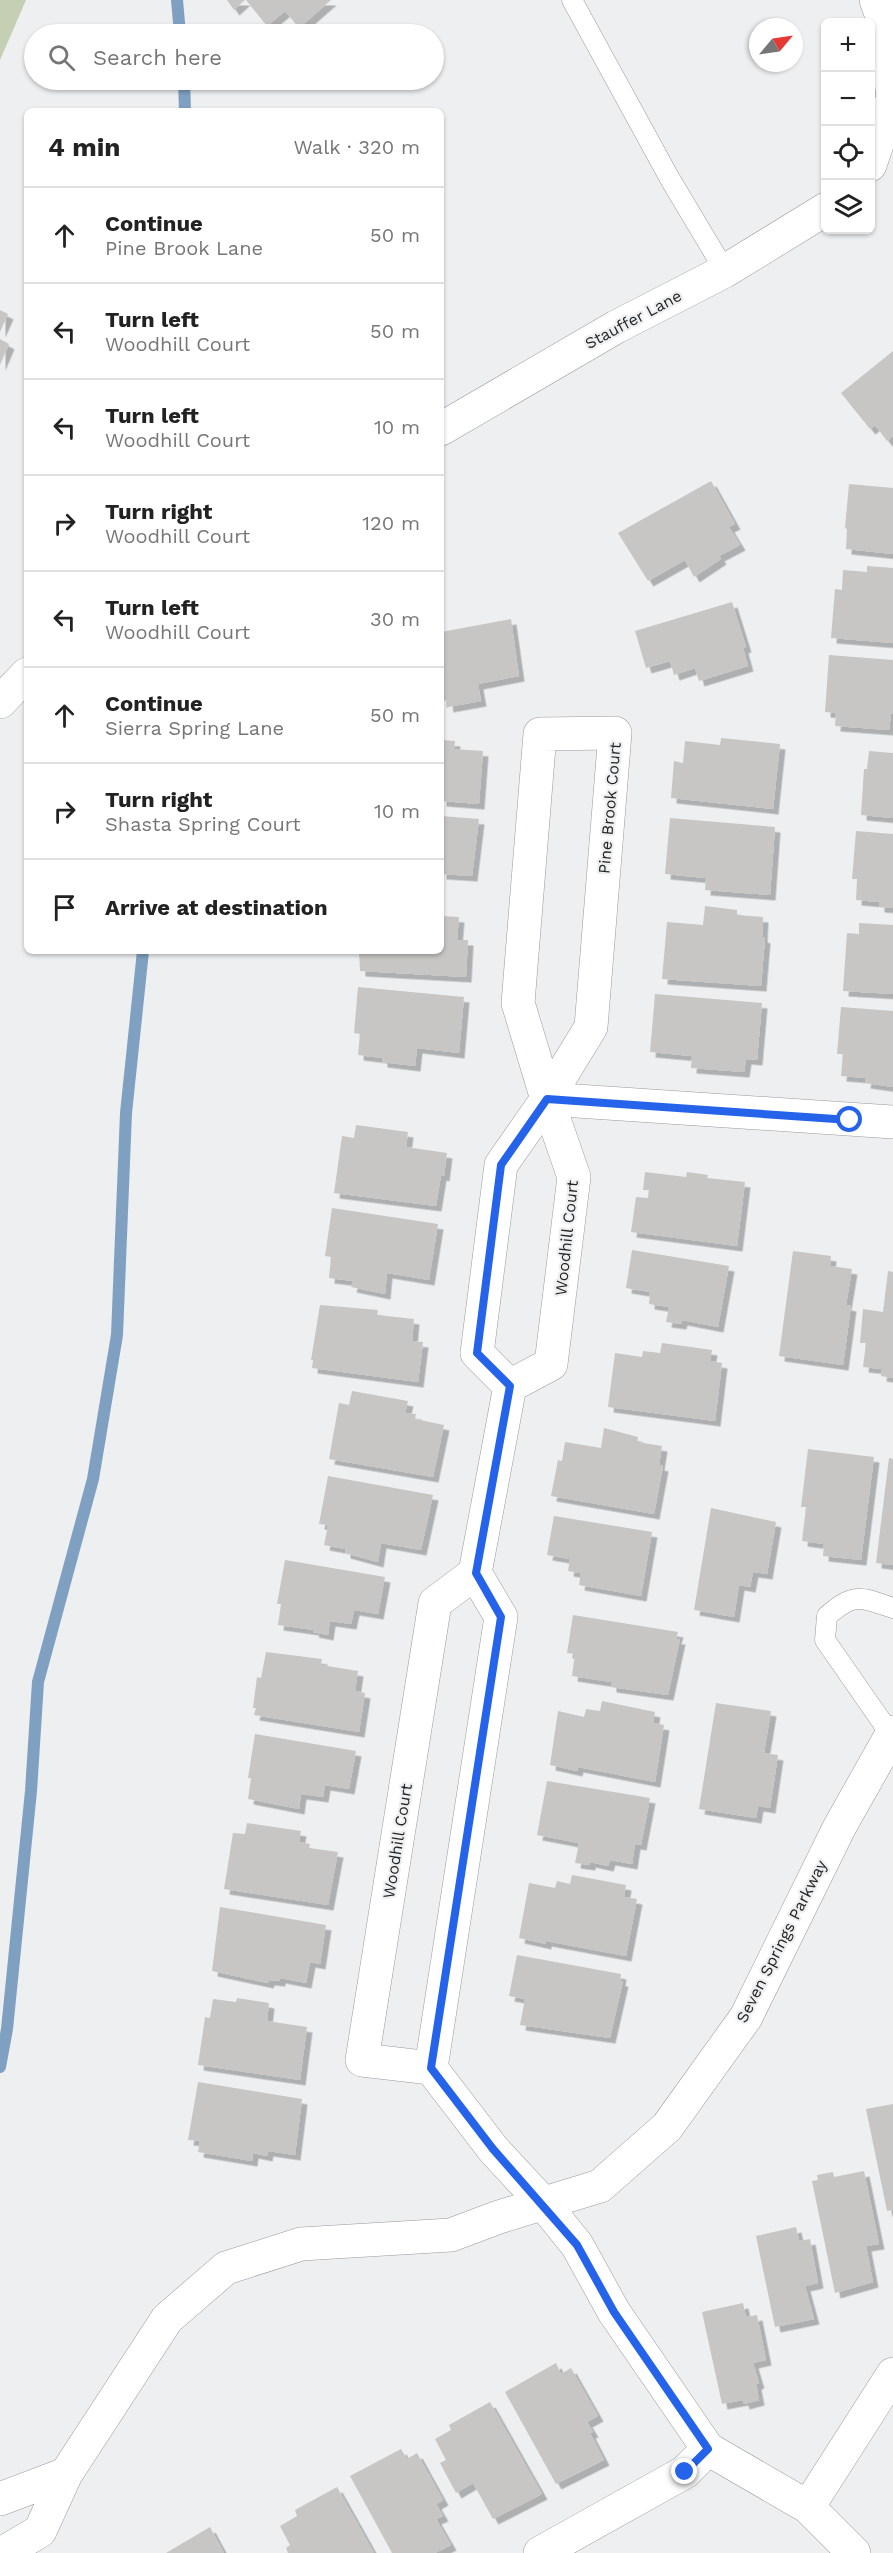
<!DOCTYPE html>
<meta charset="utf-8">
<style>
:root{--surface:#fff;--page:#f6f6f6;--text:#222;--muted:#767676;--line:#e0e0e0}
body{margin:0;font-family:"Work Sans",sans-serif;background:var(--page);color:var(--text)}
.controls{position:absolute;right:18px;top:18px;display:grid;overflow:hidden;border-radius:9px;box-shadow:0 2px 4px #0004}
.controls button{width:54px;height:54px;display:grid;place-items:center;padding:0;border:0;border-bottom:2px solid var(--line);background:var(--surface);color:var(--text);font:30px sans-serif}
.compass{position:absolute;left:749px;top:18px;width:54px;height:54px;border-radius:50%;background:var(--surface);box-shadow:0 2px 4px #0004;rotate:61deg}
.stop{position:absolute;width:18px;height:18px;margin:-14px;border:4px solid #2563eb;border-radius:50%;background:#fff}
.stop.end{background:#2563eb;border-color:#fff;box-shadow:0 2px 6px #0008}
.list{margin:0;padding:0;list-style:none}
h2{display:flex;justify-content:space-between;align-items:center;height:78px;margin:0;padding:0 24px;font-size:26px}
h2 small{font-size:20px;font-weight:400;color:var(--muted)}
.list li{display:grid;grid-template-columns:39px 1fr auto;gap:18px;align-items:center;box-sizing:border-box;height:96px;padding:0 24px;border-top:2px solid var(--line)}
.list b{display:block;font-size:22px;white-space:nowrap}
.list p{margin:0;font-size:20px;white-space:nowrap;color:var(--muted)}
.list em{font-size:20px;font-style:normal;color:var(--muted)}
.icon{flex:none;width:33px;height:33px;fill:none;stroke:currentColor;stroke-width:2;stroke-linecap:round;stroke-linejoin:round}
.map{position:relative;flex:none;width:893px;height:2553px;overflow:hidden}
.search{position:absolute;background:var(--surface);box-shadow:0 2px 4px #0004;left:24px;top:24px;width:420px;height:66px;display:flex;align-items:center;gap:15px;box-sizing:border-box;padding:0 21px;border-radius:33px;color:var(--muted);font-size:22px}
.panel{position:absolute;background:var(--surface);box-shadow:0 2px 4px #0004;left:24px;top:108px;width:420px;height:846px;border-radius:9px}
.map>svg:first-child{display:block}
.green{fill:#c5cfb3}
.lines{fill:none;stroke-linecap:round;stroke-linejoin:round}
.stream{stroke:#7fa0c0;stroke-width:12}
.building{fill:#c7c6c4;filter:url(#shadow)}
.service-casing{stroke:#999a9c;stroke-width:21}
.minor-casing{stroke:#999a9c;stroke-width:34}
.service{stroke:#fff;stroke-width:20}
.minor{stroke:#fff;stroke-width:33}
.route{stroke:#2563eb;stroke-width:8}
.labels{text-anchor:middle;stroke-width:4.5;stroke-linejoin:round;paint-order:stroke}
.street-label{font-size:16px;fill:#232425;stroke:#edeff1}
</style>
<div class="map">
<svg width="893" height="2553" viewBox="0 0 893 2553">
<defs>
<filter id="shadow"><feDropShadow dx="5.5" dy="5.5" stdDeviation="0" flood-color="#0004"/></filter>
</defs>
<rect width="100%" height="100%" fill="#edeff1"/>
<path class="green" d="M0,0H26L0,60Z"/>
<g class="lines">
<path class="stream" d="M177,0L180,34
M184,80L185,111
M0,2067L7,2029L31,1791L38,1682L93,1479L117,1335L126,1113L143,951"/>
</g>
<path class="building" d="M227,0H245L234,10Z
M246,0H331L299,28L285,11L267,26Z
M0,310L8,314L0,332Z
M0,339L9,344L0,365Z
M893,351V436L887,441L875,425L870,429L841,393Z
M711,481L735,524L729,527L740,545L719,556L721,559L694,577L685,560L648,581L618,533Z
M849,484L893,488V554L846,549L847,529L845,528Z
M867,566L893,568V643L831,638L835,589L842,590L843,570L867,572Z
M732,602L746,647L743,648L748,666L699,681L695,668L674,675L670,661L646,668L635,631Z
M511,619L519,676L478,684L481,701L448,707L447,700L441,702V632Z
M829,655L893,660V714H891L889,730L835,726L836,713L825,712Z
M721,738L780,744L773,809L671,798L674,761L683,763L685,741L720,745Z
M441,740L455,741L454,749L483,751L479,804L441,801Z
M869,751L893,753V818L861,815L864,769H867Z
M441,816L479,819L472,876L441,874Z
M670,818L775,827L770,895L705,890L706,878L665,874Z
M856,831L893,834V908L879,907V902L856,900L857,879H852Z
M705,906L737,910V915L763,917L762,937L765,938L761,986L662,979L667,922L703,925Z
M441,916L459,917L457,940H468L466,977L360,971L359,951H441Z
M859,923L893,925V994L843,991L847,933L859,934Z
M358,987L464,997L459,1053L417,1048L415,1066L382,1062V1058L358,1055L360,1034L354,1033Z
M655,994L762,1003L757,1060L746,1059L744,1072L691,1068L692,1056L650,1052Z
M841,1007L893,1011V1087L865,1083L866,1078L841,1076L843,1054H837Z
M356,1125L408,1132L406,1147L447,1153L444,1176L441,1175L436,1206L334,1193L342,1136L354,1138Z
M645,1172L686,1177L687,1172L708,1175L707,1178L745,1182L737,1246L631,1232L636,1197L648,1198L649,1190H643Z
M332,1208L438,1224L429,1280L387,1273L385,1294L351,1287L353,1281L329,1278L331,1257L325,1256Z
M632,1250L729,1266L718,1327L682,1320L681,1324L666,1322L669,1307L649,1304L650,1292L626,1288Z
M793,1251L831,1256L830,1266L852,1269L846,1305L851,1306L843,1365L779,1356Z
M888,1271L893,1272V1378L881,1376L882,1369L863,1367L866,1343H860L863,1309L883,1312Z
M320,1305L378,1310L377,1315L414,1319L412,1341L423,1342L418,1382L312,1368L313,1360H311Z
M662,1343L712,1350L710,1361L722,1363L715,1421L608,1407L615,1353L642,1357L643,1351L660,1353Z
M352,1391L408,1401L405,1413L416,1414L415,1419L444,1425L433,1477L329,1459L339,1403L349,1405Z
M604,1428L638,1437L637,1442L662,1446L659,1465L663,1466L654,1514L551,1496L558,1460L562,1461L565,1442L601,1448Z
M808,1449L874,1457L861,1560L823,1556L824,1544L802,1541L806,1507H801Z
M889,1458L893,1459V1565L876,1563Z
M328,1476L433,1495L421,1550L381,1543L378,1562L345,1553V1549L324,1545L328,1525L319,1524Z
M711,1508L776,1522L767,1574L753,1572L750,1587L739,1585L734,1617L694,1610Z
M554,1516L652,1532L641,1596L579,1585L581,1573L568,1571L570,1559L547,1555Z
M285,1560L385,1577L378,1614L354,1610L351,1624L330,1621L328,1635L313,1632L314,1630L278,1625L281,1604H277Z
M573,1615L678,1632L676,1639H680L668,1695L611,1687V1682L572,1676L575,1654L567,1653Z
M266,1652L322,1659L321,1665L358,1671L355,1691L365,1693L359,1732L254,1715L256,1708H253L257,1677L261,1678Z
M602,1701L655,1712L653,1723L664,1725L655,1782L578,1767L577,1771L550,1765L558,1711L584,1717L586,1709L600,1711Z
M716,1703L771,1711L764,1753L778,1755L770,1808L758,1806L756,1818L699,1809Z
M255,1734L356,1751L349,1789L325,1785L323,1797L301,1794L299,1809L248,1799L251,1778H248Z
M547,1781L650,1798L641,1845L635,1844L632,1864L610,1860L608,1866L590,1862V1865L575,1863L579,1843L537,1835Z
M247,1823L301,1831L299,1842L310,1844L309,1848L338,1852L328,1905L224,1889L233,1833L245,1834Z
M572,1875L626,1885L624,1897L637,1899L626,1956L546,1941V1944L519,1938L529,1883L555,1888L557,1881L570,1884Z
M220,1907L326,1925L320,1964L310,1962L306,1983L280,1978V1981L269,1980L268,1983L212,1971Z
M517,1955L621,1974L620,1981H623L610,2038L520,2025L525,1999L509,1996Z
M237,1998L269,2003L267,2021L307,2027L300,2080L198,2065L205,2017L210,2018L213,1999L236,2002Z
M198,2082L302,2099L295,2155L268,2151L267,2156L253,2153L252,2161L198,2152L200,2141L188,2140Z
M893,2104V2210L887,2211L866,2109Z
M864,2171L879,2244L866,2246L873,2282L835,2293L812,2181L818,2180L817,2175L833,2172L834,2177Z
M796,2227L799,2241L810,2239L818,2283L805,2286L814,2319L775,2327L756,2236Z
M743,2303L746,2317L757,2315L766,2360L753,2363L759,2383L756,2384L759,2400L744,2404L743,2400L722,2404L702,2312Z
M556,2363L561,2374L571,2368L598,2416L587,2422L593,2432L590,2433L604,2460L556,2484L505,2392Z
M490,2402L542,2494L493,2519L473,2483L456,2493L440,2463L446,2460L435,2439L451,2430L449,2425Z
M401,2449L407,2459L417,2453L443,2500L436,2504L443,2516L436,2519L451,2545L435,2553H392L350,2476Z
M337,2487L374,2553H288L286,2548L290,2545L280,2526L297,2516L295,2510Z
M210,2527L224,2553H166Z"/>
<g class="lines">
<g class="service-casing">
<path id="service" d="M572,0L670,179L725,271
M891,1735L825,1640L827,1616C855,1592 860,1597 893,1608"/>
</g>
<g class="minor-casing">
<path id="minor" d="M870,165L893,97L883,19L876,0
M441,429L616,327L725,271L826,209
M0,702L27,674
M615,733L591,1027L547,1099L518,1003L540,734Z
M547,1099L574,1177L551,1364L510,1386L477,1353L501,1165Z
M547,1099L893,1122
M510,1386L475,1573L501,1617L431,2068L493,2149L543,2203L577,2245L614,2312L708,2449L808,2507L854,2553
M431,2068L362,2060L435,1603L475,1573
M0,2499L66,2474
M808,2507L893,2374
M3,2553L40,2531L66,2474L167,2319L226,2268L301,2244L451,2235L499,2217L600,2186L667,2127L746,2017L839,1828L893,1732
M540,2553L685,2472L708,2449"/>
</g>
<use href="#service" class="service"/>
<use href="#minor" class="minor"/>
</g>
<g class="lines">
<path class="route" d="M685,2472L708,2449L614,2312L577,2245L493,2149L431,2068L501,1617L476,1573L510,1386L477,1353L501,1165L547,1099L850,1120"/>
</g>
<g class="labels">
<g class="street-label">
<text transform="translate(633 319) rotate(-28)" y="6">Stauffer Lane</text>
<text transform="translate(609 808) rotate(-85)" y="6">Pine Brook Court</text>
<text transform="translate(566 1238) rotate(-84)" y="6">Woodhill Court</text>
<text transform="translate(397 1841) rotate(-81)" y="6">Woodhill Court</text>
<text transform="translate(781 1941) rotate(-63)" y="6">Seven Springs Parkway</text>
</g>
</g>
</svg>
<div class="controls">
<button>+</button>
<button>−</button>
<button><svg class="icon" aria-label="locate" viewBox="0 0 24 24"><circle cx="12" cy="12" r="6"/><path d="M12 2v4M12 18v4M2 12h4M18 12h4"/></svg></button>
<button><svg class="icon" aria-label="layers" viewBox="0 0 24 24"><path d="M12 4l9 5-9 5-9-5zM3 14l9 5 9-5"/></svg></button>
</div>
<svg class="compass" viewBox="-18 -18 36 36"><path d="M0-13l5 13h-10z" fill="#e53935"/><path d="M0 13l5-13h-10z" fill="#767676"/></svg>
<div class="stop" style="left:850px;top:1120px"></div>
<div class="stop end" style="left:685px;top:2472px"></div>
<div class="search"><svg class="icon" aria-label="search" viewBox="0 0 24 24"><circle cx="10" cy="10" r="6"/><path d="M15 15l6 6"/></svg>Search here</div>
<section class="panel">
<h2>4 min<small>Walk · 320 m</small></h2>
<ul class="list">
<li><svg class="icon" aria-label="ahead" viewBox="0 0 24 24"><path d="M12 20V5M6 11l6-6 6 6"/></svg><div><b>Continue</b><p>Pine Brook Lane</p></div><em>50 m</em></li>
<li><svg class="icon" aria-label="left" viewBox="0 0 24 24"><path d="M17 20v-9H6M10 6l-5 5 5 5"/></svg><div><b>Turn left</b><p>Woodhill Court</p></div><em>50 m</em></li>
<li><svg class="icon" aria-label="left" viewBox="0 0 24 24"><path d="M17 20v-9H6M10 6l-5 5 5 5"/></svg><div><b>Turn left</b><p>Woodhill Court</p></div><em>10 m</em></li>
<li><svg class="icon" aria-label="right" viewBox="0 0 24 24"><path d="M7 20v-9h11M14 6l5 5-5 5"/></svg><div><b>Turn right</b><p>Woodhill Court</p></div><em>120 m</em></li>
<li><svg class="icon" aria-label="left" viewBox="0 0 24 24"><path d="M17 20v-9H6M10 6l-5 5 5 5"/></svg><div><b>Turn left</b><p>Woodhill Court</p></div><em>30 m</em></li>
<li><svg class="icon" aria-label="ahead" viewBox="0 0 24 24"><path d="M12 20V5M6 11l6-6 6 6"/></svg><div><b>Continue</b><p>Sierra Spring Lane</p></div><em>50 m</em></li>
<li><svg class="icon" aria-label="right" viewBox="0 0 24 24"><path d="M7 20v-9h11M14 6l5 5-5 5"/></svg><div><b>Turn right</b><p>Shasta Spring Court</p></div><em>10 m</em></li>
<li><svg class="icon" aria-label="arrive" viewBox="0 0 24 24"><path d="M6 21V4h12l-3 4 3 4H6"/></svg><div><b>Arrive at destination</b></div></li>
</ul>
</section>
</div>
